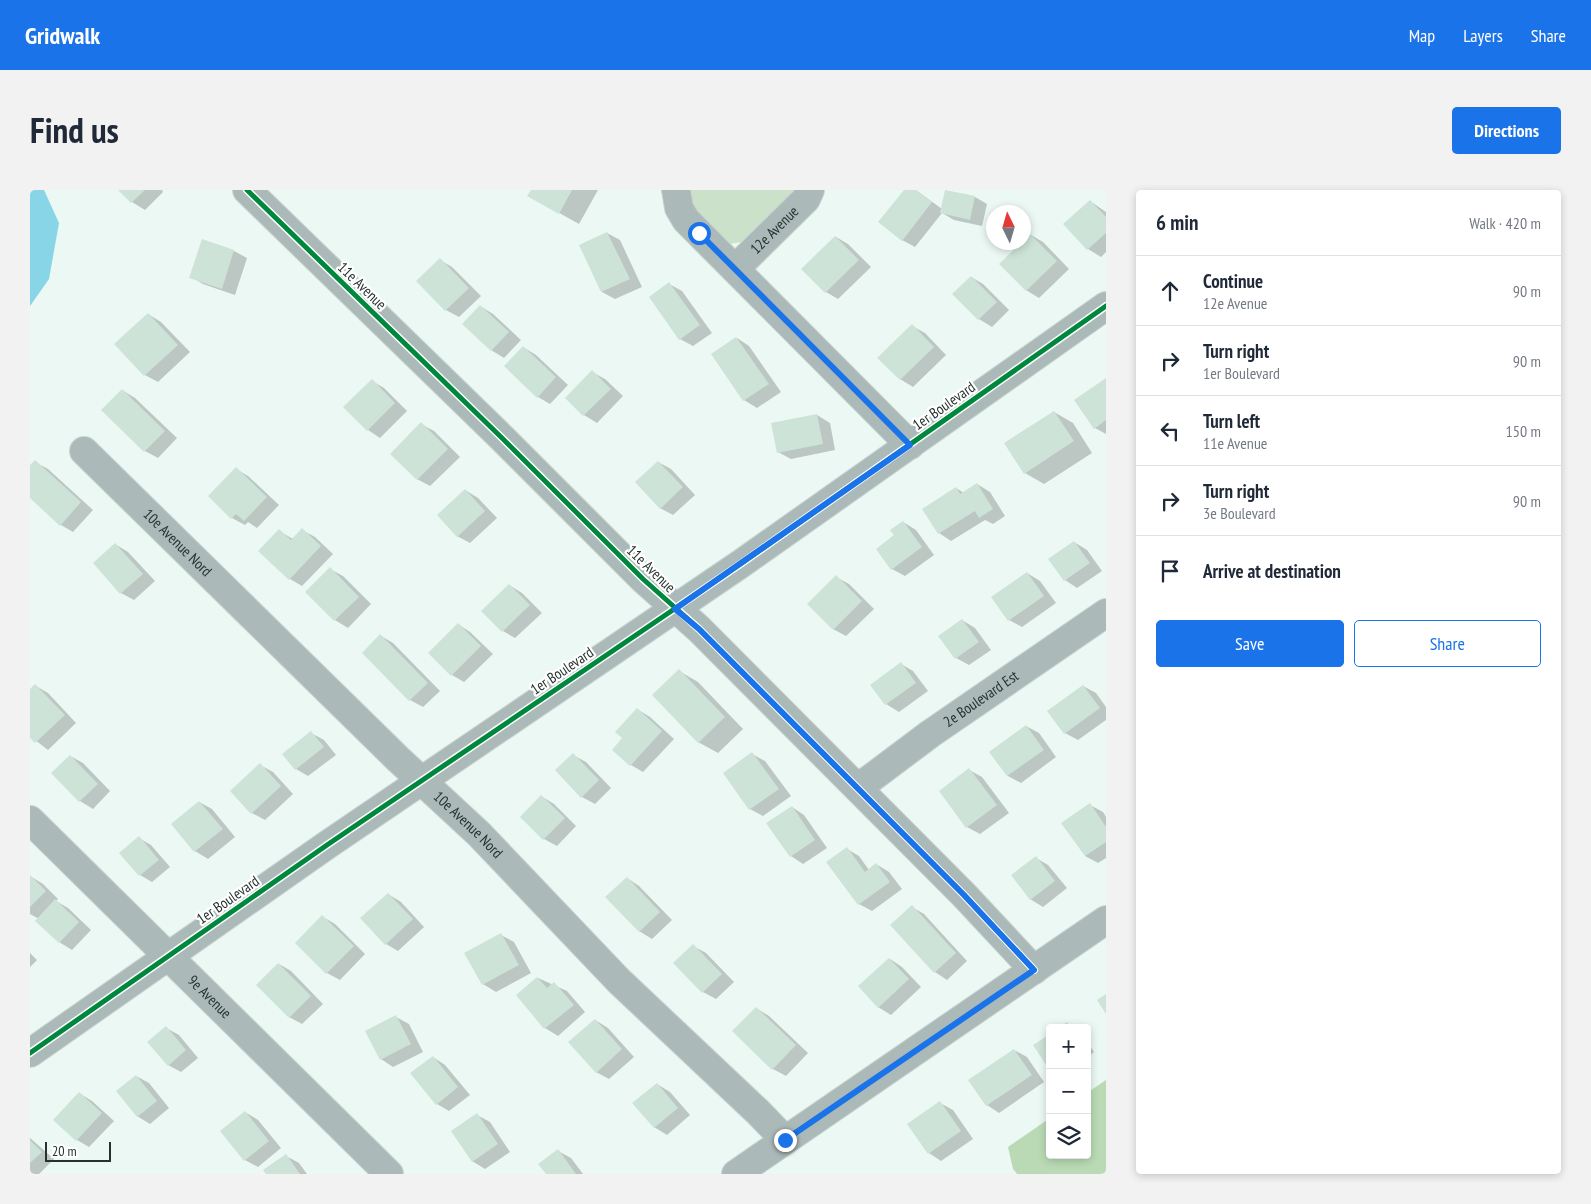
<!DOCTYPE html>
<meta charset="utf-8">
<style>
:root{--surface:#fff;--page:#f2f2f3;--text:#1f2937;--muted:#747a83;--line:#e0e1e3;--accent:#1a73e8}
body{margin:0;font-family:"PT Sans Narrow",sans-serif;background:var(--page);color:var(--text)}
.controls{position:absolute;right:15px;bottom:15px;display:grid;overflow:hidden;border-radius:5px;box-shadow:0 2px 8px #0003}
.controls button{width:45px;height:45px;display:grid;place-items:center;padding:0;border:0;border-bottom:1px solid var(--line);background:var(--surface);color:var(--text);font:25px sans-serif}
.compass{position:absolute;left:956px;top:15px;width:45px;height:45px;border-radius:50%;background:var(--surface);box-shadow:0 2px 8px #0003;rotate:355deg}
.scale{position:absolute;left:15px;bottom:12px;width:66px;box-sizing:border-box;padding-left:5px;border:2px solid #25322f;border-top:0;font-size:14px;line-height:18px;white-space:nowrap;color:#25322f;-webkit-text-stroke:4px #fff;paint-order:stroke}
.stop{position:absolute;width:15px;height:15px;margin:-11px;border:4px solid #1a73e8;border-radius:50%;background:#fff}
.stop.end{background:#1a73e8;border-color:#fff;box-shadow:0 1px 5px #0008}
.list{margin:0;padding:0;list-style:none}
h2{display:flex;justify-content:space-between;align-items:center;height:65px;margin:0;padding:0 20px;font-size:21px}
h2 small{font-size:16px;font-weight:400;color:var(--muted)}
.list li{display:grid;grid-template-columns:32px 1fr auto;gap:15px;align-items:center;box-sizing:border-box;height:70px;padding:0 20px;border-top:1px solid var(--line)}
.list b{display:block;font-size:19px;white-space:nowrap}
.list p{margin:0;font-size:16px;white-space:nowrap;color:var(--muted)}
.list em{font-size:16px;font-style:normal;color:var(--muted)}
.actions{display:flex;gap:10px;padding:15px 20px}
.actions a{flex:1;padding:11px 0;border:1px solid var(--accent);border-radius:5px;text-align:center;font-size:18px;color:var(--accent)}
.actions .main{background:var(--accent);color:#fff}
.icon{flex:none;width:28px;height:28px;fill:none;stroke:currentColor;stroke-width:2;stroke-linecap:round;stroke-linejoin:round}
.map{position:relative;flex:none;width:1076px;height:984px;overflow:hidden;border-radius:5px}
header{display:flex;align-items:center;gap:30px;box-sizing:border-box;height:70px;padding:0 25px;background:var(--accent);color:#fff}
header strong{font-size:24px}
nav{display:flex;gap:28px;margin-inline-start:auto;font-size:18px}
.intro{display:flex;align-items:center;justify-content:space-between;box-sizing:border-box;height:120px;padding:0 30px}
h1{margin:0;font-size:35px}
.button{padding:12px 22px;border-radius:5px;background:var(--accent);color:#fff;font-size:18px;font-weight:700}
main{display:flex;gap:30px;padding:0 30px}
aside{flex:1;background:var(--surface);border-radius:5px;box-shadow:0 2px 8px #0003}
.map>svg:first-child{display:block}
.green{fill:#cbe1ca}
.forest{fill:#badab5}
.water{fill:#88d5e7}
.shadow{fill:#0003}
.building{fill:#cde3d7}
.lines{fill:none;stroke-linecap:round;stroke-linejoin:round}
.minor-casing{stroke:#c8d4d0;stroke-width:30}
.minor{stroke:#abbab9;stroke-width:28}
.cycleway-casing{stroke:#fff;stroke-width:8}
.cycleway{stroke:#00873e;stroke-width:5}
.route{stroke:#1a73e8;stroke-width:6}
.labels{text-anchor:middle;stroke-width:4.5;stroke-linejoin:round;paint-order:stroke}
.street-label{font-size:15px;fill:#25322f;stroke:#fff}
</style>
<header>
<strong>Gridwalk</strong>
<nav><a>Map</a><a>Layers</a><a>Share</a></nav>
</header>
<div class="intro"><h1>Find us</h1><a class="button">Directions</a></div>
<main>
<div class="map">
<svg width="1076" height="984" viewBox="0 0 1076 984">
<rect width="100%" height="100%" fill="#ebf8f4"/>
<path class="green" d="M659,0H767L719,46L712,52L699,54L662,19Z"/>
<path class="forest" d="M1076,890V984H987L983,979L978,957L1020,928V965H1057V903Z"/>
<path class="water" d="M0,0H14L29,33L19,89L0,116Z"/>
<path class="shadow" d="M90,0H132L133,2L115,20L102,12Z
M502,0H568L549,34L499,6Z
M875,0H886L912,19L945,7L957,14L952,36L924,30L912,23L885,57L872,50Z
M1060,11L1076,22V62L1071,67L1058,59L1035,34Z
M577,43L590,50L612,97L585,109L572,102L551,55Z
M1001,45L1013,52L1039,79L1009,108L996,100Z
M806,47L818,54L841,77L808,109L796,102Z
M172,51L204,61L217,68L205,105L173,94L161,87Z
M410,70L422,77L451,106L429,127L416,120Z
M941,87L953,94L979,120L962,137L949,129L924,104Z
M639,94L652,101L682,143L663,156L650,149Z
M450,116L463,124L491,150L474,168L461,160Z
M118,124L131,132L160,162L128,192L115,185Z
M882,136L895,143L916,165L883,197L870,189Z
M707,148L719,156L751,202L727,218L714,210L683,165Z
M493,157L506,165L538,195L520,214L508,207Z
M562,182L575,189L593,206L567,233L554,225L537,208Z
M1076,189V244L1065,238Z
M342,191L354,198L377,221L350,248L338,240L315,217Z
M92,200L105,208L147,248L128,268L115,261Z
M1024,222L1043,233L1062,263L1014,294L995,283Z
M787,225L800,233L805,260L761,269L748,262Z
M391,234L404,241L430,267L400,296L387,289Z
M5,272L18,279L63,320L43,342L31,335L0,307V277Z
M628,272L641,279L665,305L643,325L630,318Z
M206,279L218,286L249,315L227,338L218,332L215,335L202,328Z
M947,294L960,302L975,326L963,334L955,330L921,351L909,343L926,298L934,303Z
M435,300L448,308L467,328L440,353L427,346Z
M873,332L886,340L904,365L875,386L862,379L866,346Z
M272,340L285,347L303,364L272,396L260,389L249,341L263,349Z
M1044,352L1057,360L1072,381L1047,398L1035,390Z
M85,354L98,362L125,391L104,410L91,403Z
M300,379L313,386L341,414L318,438L305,430L277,402Z
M997,383L1010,391L1026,413L992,437L979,430Z
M806,387L819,394L844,419L816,446L803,439Z
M479,395L492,403L512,423L485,448L473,441Z
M932,430L945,438L961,460L939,475L926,468Z
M428,434L440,442L463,464L434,492L422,485Z
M351,446L363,453L410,501L393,517L380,510Z
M871,474L883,481L898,501L869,522L856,514Z
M649,481L668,492L713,539L688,563L668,552Z
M6,496L18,503L46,533L18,560L0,546V501Z
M1053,496L1066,503L1076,517V530L1048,550L1035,543Z
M607,519L620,527L644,549L613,582L601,575Z
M996,536L1009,543L1026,567L991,593L978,586L961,562Z
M281,543L294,550L306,565L278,586L266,579Z
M722,564L735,571L761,606L733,626L720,619L695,584Z
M543,565L556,572L581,598L565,614L552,607Z
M40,566L53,573L80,601L63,619L50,611L23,583Z
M230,575L243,582L263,604L235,630L222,623L202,601Z
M939,580L952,587L979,623L950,644L937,637Z
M511,606L524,614L546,636L527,656L514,649Z
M169,612L182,619L205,647L178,669L165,661L142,634Z
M1060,615L1073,622L1076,627V668L1068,673L1055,666Z
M762,617L774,625L797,658L773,674L761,666Z
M109,648L121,655L140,677L122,692L110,685Z
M817,659L829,666L839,680L846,674L859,682L872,699L842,721L829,714Z
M1006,668L1018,675L1037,698L1013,717L1000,709Z
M0,686L13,694L28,709L26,711L38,718L61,740L42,760L29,752L9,729L0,724Z
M597,688L609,696L642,730L622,749L609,741Z
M358,704L371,712L394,737L368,761L356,754Z
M882,717L894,724L937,771L917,790L905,782Z
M293,727L305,734L335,764L310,790L297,783Z
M471,745L484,752L501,783L466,802L453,794Z
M663,756L676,763L704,792L686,809L673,802L645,773Z
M0,763L7,770L0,777Z
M860,769L872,777L891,797L861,825L848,817Z
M249,774L261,781L293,814L272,834L259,827Z
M508,788L537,801L555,822L528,846L515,838L487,805Z
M726,818L739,826L778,863L756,886L743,879Z
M366,827L379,834L393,862L363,877L351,869Z
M565,830L578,838L604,867L579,889L566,882Z
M136,838L149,845L168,868L151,882L138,875Z
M1057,852L1064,862L1057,867Z
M984,860L997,867L1014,892L969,923L957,915Z
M403,867L415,875L440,905L419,921L407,914Z
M106,886L119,893L139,918L120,934L107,926Z
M627,894L640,902L660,925L637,945L624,937Z
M49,903L62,911L84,931L59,957L47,950Z
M910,913L923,920L943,949L911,971L899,963Z
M215,922L228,930L251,958L228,977L215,970Z
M447,925L460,932L480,962L455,979L442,971Z
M0,948L24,969L9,984H0Z
M528,961L541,968L553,984H517Z
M256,966L269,973L277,984H237Z"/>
<path class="building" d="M88,0H115L101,13Z
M501,0H542L529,24L497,6Z
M874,0H886L902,12L872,51L848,32Z
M915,0L945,6L940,30L910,23Z
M1060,10L1076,27V43L1057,60L1033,34Z
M577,42L600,89L571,102L549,55Z
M1000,44L1027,71L996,101L969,74Z
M805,46L829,70L795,103L771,79Z
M172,49L204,60L192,99L159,88Z
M410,68L439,98L415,121L386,91Z
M941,86L967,112L948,130L922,104Z
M639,92L670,135L649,150L619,107Z
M450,115L479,142L461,161L432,134Z
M118,123L148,155L114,186L84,154Z
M882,134L904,157L870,190L847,168Z
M706,147L739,194L713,211L681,164Z
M493,156L526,187L507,208L474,176Z
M562,180L581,199L553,226L535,208Z
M1076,188V230L1064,239L1044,210Z
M342,189L365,213L337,241L313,217Z
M92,199L135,241L114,262L71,220Z
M1024,221L1044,251L994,284L974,253Z
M787,224L793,254L747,263L741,233Z
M391,232L418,259L387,290L360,264Z
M5,270L51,312L30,336L0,308V275Z
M628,271L653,297L630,319L605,292Z
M206,277L237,307L214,331L206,324L201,329L178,306Z
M947,293L963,319L949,328L945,321L908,344L892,319L926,297L930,304Z
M435,299L455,321L427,347L407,325Z
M873,331L892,357L861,380L846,359L864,345L860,340Z
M272,338L291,356L259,390L228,361L249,339L261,350Z
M1044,351L1060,373L1034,391L1018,369Z
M85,353L113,384L90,404L63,373Z
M300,377L329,407L304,431L275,402Z
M997,382L1014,406L978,431L961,407Z
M806,385L832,411L803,440L777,414Z
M479,394L500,415L472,442L451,421Z
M932,429L949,452L925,469L908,446Z
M428,433L451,456L421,486L398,463Z
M350,444L398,493L379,511L332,463Z
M871,472L886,493L855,515L840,495Z
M649,479L695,527L668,553L622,505Z
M5,494L35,525L5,553L0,548V499Z
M1053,495L1070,518L1034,544L1017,521Z
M607,518L632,541L600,576L582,560L592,548L585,542Z
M996,535L1014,560L977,586L959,562Z
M281,541L294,557L265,580L252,564Z
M722,562L749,599L719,620L693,583Z
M543,563L569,590L551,608L525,580Z
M40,565L68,594L49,612L21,583Z
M230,573L251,596L221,624L200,601Z
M939,578L967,615L936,638L909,601Z
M511,605L535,628L513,650L490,627Z
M169,611L193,639L164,662L141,634Z
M1060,613L1076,637V652L1055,666L1031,633Z
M762,616L785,650L760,667L736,633Z
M109,646L129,670L109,686L89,663Z
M817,657L835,682L846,673L860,692L828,715L796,672Z
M1006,666L1025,691L1000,710L981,685Z
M0,685L16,701L0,717Z
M597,687L630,722L609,742L575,707Z
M358,703L383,729L355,755L330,728Z
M25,709L49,732L29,753L5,731Z
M882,715L926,763L904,783L860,735Z
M292,725L324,756L296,784L265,753Z
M471,743L489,775L452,795L434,763Z
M663,754L692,784L672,803L643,773Z
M859,768L879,789L848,818L828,796Z
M248,773L281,806L259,828L226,795Z
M507,787L517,798L524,792L544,815L514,839L486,805Z
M1076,804V824L1067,810Z
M726,817L766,855L742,880L702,841Z
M366,825L381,854L350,870L335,841Z
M565,829L592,859L566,883L538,852Z
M1037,832L1041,838H1029Z
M136,836L156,860L138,876L117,852Z
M1020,844V877L1018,878L1003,855Z
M984,859L1002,885L956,916L938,890Z
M403,866L428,897L406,915L380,883Z
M106,885L127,911L107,927L86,901Z
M627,893L648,918L624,938L602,913Z
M49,902L72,923L46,951L23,930Z
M910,911L931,941L898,964L877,934Z
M215,921L239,951L214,971L190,941Z
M447,923L468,954L442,972L421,941Z
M0,950L12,962L0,973Z
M528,959L546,984H516L508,974Z
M256,964L270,984H236L233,980Z"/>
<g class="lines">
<g class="minor-casing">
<g id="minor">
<path d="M217,0L472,248L613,389L669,439L934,705L1004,780"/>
<path d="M646,0L649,18L656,30L880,255"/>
<path id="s1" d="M706,78L776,9L780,0"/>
<path id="s2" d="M54,261L368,569L449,644L589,791L728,922L755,950"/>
<path id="s3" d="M828,598L900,544L1076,423"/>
<path id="s4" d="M0,630L359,984"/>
<path d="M0,863L297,655L712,373L1076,116"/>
<path d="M706,984L1076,730"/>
</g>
</g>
<use href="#minor" class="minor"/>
<g class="cycleway-casing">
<path id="cycleway" d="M217,0L472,248L613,389L669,439L934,705L1004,780
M0,863L297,655L712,373L1076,116"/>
</g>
<use href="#cycleway" class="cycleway"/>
</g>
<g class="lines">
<path class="route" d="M669,43L880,255L645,419L669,439L934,705L1004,780L755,950"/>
</g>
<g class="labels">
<g class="street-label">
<text dy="5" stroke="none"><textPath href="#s1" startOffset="54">12e Avenue</textPath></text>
<text transform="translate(332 96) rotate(44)" y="5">11e Avenue</text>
<text transform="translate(914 216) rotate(-35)" y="5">1er Boulevard</text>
<text dy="5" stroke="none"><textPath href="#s2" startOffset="131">10e Avenue Nord</textPath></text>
<text transform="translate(621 379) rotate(44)" y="5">11e Avenue</text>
<text transform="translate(532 481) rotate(-34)" y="5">1er Boulevard</text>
<text dy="5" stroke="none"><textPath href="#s3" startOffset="152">2e Boulevard Est</textPath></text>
<text dy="5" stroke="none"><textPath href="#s2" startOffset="536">10e Avenue Nord</textPath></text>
<text transform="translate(198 710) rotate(-35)" y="5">1er Boulevard</text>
<text dy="5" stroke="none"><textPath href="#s4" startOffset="252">9e Avenue</textPath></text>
</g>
</g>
</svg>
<div class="controls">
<button>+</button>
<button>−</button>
<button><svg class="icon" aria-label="layers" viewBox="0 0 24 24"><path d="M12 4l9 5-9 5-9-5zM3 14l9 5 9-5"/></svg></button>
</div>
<svg class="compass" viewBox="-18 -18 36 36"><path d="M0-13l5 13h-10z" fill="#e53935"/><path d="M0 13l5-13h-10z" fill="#747a83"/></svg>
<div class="scale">20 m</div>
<div class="stop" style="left:669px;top:43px"></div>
<div class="stop end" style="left:755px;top:950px"></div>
</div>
<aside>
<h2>6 min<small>Walk · 420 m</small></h2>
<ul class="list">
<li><svg class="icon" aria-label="ahead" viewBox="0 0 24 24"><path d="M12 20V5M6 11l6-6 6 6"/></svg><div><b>Continue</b><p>12e Avenue</p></div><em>90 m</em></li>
<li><svg class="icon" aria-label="right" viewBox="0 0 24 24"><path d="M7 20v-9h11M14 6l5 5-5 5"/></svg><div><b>Turn right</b><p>1er Boulevard</p></div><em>90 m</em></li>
<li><svg class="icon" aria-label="left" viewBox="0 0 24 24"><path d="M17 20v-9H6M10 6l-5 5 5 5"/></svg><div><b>Turn left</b><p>11e Avenue</p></div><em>150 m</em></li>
<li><svg class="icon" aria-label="right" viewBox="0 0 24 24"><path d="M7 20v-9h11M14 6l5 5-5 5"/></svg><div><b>Turn right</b><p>3e Boulevard</p></div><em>90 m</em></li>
<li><svg class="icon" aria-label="arrive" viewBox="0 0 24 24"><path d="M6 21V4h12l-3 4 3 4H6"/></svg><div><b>Arrive at destination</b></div></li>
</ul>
<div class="actions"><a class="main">Save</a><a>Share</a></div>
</aside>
</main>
